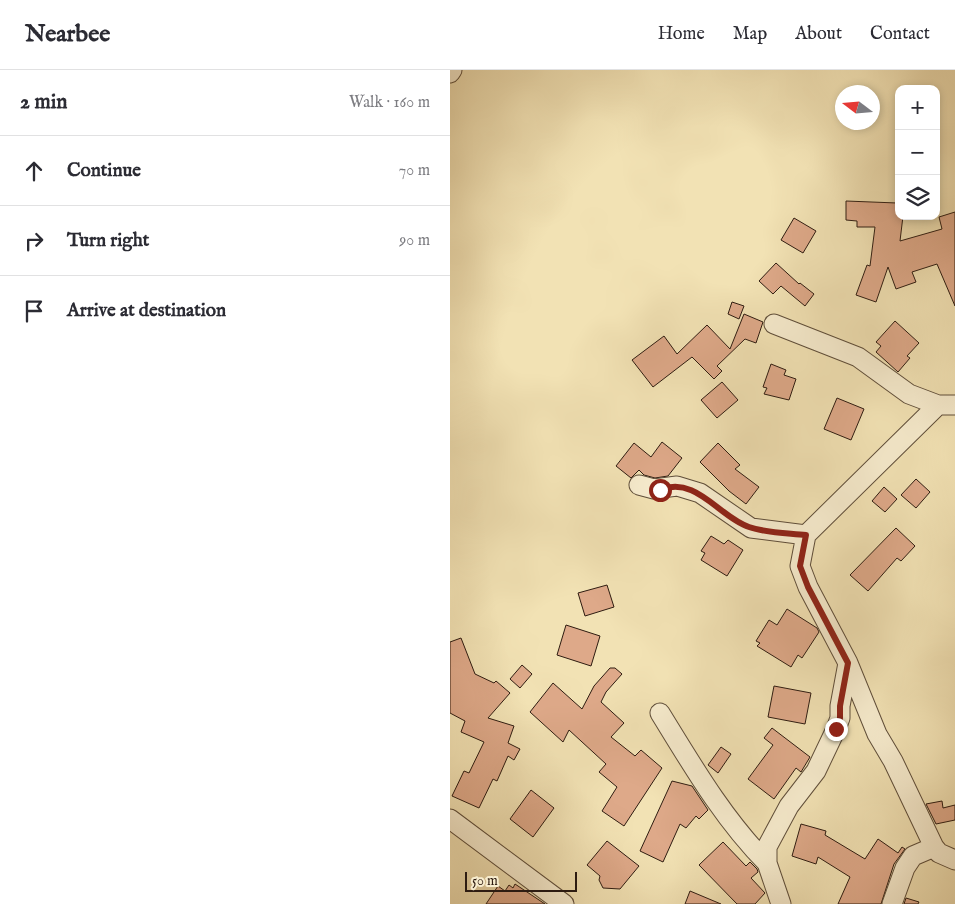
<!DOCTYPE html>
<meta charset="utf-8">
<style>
:root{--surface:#fff;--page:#f7f7f7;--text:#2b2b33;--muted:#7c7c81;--line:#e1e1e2}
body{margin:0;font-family:"IM FELL English",serif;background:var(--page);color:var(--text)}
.controls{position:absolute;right:15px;top:15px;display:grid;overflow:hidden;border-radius:10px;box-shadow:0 2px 8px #0003}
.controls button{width:45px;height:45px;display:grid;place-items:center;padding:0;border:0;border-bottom:1px solid var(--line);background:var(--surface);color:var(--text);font:25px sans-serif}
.compass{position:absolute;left:385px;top:15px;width:45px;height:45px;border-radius:50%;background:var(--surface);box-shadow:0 2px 8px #0003;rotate:286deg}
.scale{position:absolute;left:15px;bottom:12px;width:112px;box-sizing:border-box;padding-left:5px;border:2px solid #2e1c11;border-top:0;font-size:14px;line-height:18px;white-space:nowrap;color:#2e1c11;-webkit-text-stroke:4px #f7ecce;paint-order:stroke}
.stop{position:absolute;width:15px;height:15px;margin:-11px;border:4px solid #8f2418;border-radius:50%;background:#fff}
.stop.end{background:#8f2418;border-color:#fff;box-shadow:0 1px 5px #0008}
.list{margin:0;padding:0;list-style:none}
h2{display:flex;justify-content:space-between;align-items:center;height:65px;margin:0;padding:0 20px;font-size:21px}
h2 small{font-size:16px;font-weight:400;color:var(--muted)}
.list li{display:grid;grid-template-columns:32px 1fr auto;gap:15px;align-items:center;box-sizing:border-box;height:70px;padding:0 20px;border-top:1px solid var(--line)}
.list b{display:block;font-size:19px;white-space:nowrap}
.list em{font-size:16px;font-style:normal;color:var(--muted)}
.icon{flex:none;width:28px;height:28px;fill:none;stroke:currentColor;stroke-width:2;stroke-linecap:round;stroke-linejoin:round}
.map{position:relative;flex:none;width:505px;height:834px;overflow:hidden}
header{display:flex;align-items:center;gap:30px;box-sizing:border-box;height:70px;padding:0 25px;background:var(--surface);border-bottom:1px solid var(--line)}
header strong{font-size:24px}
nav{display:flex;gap:28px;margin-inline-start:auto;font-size:18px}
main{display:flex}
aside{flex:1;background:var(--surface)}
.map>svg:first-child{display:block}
.building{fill:#dea989;stroke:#2e1c11}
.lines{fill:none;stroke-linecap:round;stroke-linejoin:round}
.minor-casing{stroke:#5f4e3a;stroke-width:21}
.minor{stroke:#f7ecce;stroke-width:19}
.route{stroke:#8f2418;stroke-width:6}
</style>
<header>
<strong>Nearbee</strong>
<nav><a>Home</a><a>Map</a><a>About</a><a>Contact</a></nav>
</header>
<main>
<aside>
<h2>2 min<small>Walk · 160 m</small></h2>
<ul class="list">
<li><svg class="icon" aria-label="ahead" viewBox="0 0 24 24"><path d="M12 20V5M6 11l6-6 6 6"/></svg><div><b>Continue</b></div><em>70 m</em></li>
<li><svg class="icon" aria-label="right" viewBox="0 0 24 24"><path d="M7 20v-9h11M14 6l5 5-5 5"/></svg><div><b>Turn right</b></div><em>90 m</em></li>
<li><svg class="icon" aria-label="arrive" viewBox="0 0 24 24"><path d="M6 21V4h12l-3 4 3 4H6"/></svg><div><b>Arrive at destination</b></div></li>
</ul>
</aside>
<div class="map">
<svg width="505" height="834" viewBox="0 0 505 834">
<rect width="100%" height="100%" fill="#f2e2b4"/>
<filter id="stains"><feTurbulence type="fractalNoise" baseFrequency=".004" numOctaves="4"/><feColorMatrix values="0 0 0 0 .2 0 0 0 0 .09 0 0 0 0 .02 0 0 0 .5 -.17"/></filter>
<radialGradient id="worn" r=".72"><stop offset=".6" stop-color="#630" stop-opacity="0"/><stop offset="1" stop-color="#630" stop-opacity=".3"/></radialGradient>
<path class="building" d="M396,131L447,133L449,146H453L450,171L492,159L489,147L505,142V236L487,194L462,202L466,212L446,219L438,197L426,232L406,225L417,195L420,196L425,157H407V151L396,150Z
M344,148L366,161L353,183L331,170Z
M326,193L349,214L350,213L364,224L355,236L331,216L323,224L309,211Z
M282,232L294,236L289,249L278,244Z
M294,244L313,252L306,273L295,269L267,296L272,301L264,309L242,287L203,317L182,290L214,266L227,284L257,255L280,279Z
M445,251L469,273L457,286L460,288L448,302L426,282L431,276L426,272Z
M321,294L336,300L334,305L346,309L339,330L314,324L317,318L313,317Z
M272,312L288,330L267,348L251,330Z
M387,328L414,339L401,370L374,359Z
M212,372L232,388L218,406L205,408L194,405L189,400L181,408L166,396L184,373L201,387Z
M268,373L290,395L285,399L309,417L296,434L279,421L250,392Z
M466,409L480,422L466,438L451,425Z
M434,417L447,429L435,442L422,431Z
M446,458L465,476L451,491L447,488L418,521L400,505Z
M261,466L274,474L278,470L293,480L277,506L251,490L255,483L251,481Z
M157,515L164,537L135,546L128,523Z
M337,539L367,558L369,562L352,588L348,585L341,597L307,576L310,573L306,571L319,550L327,555Z
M116,555L150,566L141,596L107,585Z
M11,568L25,604L44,613L46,611L60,623L38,648L64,656L58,673L70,679L64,690L58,686L47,711L43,709L29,738L2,726L14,701L19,703L34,672L11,662L15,651L0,643V572Z
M72,595L82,604L70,618L60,609Z
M160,598H165L172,604L156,622L151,632L174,653L161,667L185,686L191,680L212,698L174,756L152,741L167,717L149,702L156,694L119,660L113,672L80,642L103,613L132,639L144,616Z
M324,616L361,623L355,654L318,647Z
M322,658L360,687L351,702L346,698L324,729L298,709L323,675L314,668Z
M271,677L281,684L268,703L258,695Z
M222,711L242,716L258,740L249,749L246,746L236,758L230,754L213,792L190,781Z
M81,720L104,738L83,767L60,749Z
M492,731L493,738L505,735V750L486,754L476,734Z
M351,754L376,761L375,765L415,789L428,769L448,783L452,777L455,779L444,794L431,834H388L400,807L368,787L366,794L342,786Z
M157,771L189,796L170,819L153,818L149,810L150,806L137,795Z
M273,772L296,796L300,792L307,799L308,802L301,808L315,823L305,834H287L249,795Z
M65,814L95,834H36L48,816L55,821L59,815L63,818Z
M240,821L271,834H235Z
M456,828L469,832L468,834H454Z"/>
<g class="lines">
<g class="minor-casing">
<path id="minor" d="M0,3L2,0
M324,254L408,287L459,324L488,335
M189,415L204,419L227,416L250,423L301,458L356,465
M398,593L427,664L443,691L484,777L489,783L505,790
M210,643C242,695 274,750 317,793
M0,749L114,834
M331,834L317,793V777L339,736L366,701L386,659L390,648V636L398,593L358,517L350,496L356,465L488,335H505
M442,834L455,798L463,786L484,777"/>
</g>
<use href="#minor" class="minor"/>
</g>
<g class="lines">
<path class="route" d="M210,420C246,405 269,447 299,457C316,463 338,463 356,465L350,496L358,517L398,593L390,636V648L386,659"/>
</g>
<rect width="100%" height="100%" filter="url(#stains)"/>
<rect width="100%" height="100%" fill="url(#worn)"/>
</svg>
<div class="controls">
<button>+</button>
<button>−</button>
<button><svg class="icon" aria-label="layers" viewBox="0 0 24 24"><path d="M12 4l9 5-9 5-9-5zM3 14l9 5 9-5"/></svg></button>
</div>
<svg class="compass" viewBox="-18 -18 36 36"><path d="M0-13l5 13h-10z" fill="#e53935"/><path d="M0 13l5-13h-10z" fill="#7c7c81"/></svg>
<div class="scale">50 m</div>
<div class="stop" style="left:210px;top:420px"></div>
<div class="stop end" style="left:386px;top:659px"></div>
</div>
</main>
